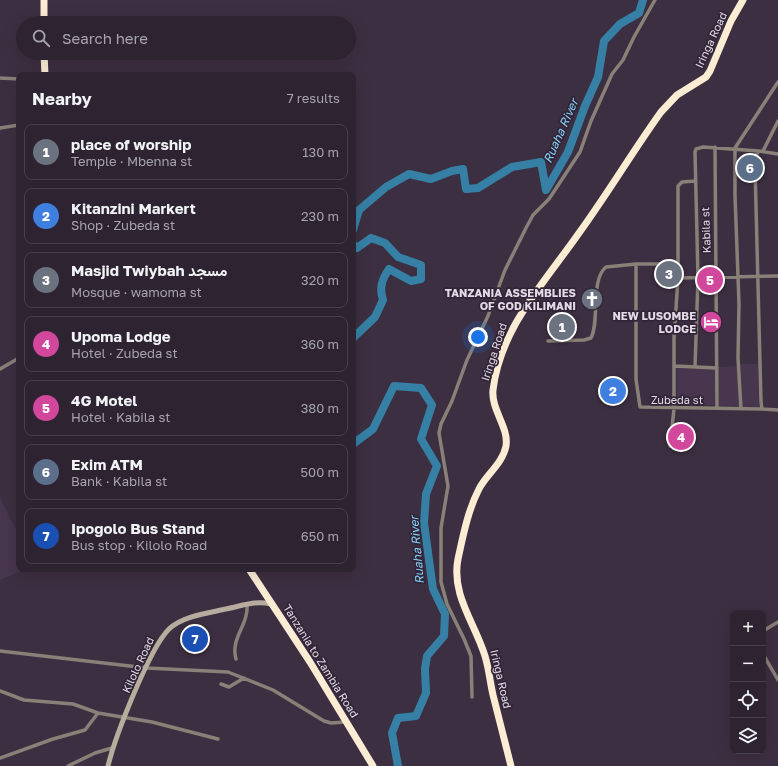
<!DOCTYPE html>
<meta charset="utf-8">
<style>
:root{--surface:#2d2331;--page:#352b39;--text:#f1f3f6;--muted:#a7a4ab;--line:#48404d;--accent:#ea580c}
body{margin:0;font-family:"Golos Text",Vazirmatn,sans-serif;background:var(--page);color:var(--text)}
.controls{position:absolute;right:12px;bottom:12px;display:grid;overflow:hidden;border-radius:8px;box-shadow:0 4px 16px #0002}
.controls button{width:36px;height:36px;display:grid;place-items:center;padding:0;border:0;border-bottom:1px solid var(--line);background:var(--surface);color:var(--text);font:20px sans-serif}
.you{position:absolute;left:478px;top:337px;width:14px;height:14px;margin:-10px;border:3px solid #fff;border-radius:50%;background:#1a73e8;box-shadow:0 0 0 6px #1a73e833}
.badge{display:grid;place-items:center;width:26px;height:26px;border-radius:50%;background:var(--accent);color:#fff;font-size:13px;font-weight:700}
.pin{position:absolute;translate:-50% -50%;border:2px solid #fff;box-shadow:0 1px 4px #0006}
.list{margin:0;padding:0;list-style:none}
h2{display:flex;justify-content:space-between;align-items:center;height:52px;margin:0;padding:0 16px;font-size:17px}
h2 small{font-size:13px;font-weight:400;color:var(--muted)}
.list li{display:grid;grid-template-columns:26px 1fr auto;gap:12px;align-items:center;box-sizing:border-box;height:56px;margin:0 8px 8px;padding:0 8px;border:1px solid var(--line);border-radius:8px}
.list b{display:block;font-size:15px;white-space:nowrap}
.list p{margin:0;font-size:13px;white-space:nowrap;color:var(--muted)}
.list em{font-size:13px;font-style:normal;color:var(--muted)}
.icon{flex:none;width:22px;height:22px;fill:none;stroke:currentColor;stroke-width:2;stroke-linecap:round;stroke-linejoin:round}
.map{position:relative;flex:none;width:778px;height:766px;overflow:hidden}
.search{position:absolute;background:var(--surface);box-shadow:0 4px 16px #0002;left:16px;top:16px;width:340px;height:44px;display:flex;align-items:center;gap:10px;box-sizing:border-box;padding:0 14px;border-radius:22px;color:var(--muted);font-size:15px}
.panel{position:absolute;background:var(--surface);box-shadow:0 4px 16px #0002;left:16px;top:72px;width:340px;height:500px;border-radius:8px}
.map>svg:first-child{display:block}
.built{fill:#47364e}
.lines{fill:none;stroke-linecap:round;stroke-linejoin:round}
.river{stroke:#3680a5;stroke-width:8}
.street{stroke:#888178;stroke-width:3.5}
.secondary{stroke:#b7ac9d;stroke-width:5}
.highway{stroke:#fcecd4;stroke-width:7}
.labels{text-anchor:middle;stroke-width:3.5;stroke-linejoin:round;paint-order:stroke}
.street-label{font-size:11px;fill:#e2dae6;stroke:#312537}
.poi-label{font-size:11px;font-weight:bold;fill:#e2dae6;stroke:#312537;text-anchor:end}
.water-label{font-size:12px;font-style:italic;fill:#84d1fc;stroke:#312537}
</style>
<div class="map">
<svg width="778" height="766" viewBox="0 0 778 766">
<rect width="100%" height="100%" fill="#3c2f41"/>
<path class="built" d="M737,364H758L759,407L677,404V368H718L719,367L737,366Z
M0,498L15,528L18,527L19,529V569H25L0,580Z"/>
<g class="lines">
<path class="river" d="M353,230L359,210L386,187L409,174L431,179L452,171L463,169L466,189L478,188L512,167L541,162L546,190L568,152L585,106L598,77L604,41L620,24L639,13L643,0
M353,244L357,248L371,238L385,243L398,257L421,265V279L411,281L389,269C382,279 379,288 383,300L375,317L353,338
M353,444L373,429L394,386L421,388L432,405L421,439L437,466L426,494L424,523L433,589L445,614L444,636L427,656L425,669L426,693L416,716L398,718L392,733L398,766"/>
<path class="street" d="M0,78L19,79
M0,128L19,125
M715,147L717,408
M763,151L778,121
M778,154L759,151L756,155L755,167L761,402L762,409L778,410
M636,264V379L640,407L762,409
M678,278L778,276
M548,341L584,340L591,338C600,321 590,280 606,267L636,264H677
M675,366L717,368
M695,367L698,278L695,152L696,149L703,147L759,151
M0,369L19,358
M741,409L738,358L739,304L735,195V148L778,82
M670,446L674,409V338L678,278V186L682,182L695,181
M763,631L778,622
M0,651L147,668L228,672L273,690L324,721L331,723L346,722
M763,654L778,680
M236,659C230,638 249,625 247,604
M221,684L229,687L244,678
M0,691L24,700L73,704L98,713L152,722L218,739
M472,697L471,656L464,639L447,604L441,582V528L448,486L439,433L441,424L452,401L467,360L488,316L505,270L526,228L533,215L549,199L580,152L591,121L612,74L623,60L634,37L655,0
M0,758L53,739L85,730L98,713
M68,766L95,753L112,748"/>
<path class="secondary" d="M108,766C115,737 149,649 169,629C183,616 208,613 226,609C242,606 255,600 271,604"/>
<path class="highway" d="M44,0V23
M44,53L45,75
M249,569L310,662L373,766
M511,766C505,742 499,719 493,695C490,682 489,669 485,656C475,623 451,595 458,559C463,536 468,510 479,489C486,475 503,463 506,446C509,427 491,410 493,390C500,328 545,282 579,233C608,193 633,151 661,112L677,95L706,77L710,71L731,21L743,0"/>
</g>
<defs>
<g id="church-disc" transform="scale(1.15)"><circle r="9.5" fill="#6b7280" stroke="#312537"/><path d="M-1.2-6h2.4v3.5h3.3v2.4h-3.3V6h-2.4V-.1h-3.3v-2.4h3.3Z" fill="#fff"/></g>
<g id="hotel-disc" transform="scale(1.15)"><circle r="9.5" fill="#d1479c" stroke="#312537"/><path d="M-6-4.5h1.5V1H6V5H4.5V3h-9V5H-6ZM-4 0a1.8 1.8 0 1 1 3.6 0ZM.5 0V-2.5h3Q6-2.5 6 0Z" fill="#fff"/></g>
</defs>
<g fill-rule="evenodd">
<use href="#church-disc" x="592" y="299"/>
<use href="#hotel-disc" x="711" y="322"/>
</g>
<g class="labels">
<g class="street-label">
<text transform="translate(711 40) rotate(-65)" y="4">Iringa Road</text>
<text transform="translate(706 230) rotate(-92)" y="4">Kabila st</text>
<text transform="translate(494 352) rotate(-72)" y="4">Iringa Road</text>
<text x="677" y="404">Zubeda st</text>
<text transform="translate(321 661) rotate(58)" y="4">Tanzania to Zambia Road</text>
<text transform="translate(138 665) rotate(-65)" y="4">Kilolo Road</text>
<text transform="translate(501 679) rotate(77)" y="4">Iringa Road</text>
</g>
<g class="poi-label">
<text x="576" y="297">TANZANIA ASSEMBLIES<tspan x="576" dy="13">OF GOD KILIMANI</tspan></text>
<text x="696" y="320">NEW LUSOMBE<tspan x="696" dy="13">LODGE</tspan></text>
</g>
<g class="water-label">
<text transform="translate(561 131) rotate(-66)" y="4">Ruaha River</text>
<text transform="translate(417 550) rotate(-95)" y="4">Ruaha River</text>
</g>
</g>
</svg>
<div class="controls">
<button>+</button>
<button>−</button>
<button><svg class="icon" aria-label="locate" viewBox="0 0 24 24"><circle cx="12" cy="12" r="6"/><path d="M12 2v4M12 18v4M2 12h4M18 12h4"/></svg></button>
<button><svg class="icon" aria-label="layers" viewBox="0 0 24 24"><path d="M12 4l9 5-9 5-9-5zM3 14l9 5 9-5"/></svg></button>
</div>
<div class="you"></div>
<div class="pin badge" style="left:562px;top:327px;background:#6b7280">1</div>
<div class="pin badge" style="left:613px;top:391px;background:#3f7fe0">2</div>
<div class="pin badge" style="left:669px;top:274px;background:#6b7280">3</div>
<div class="pin badge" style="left:681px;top:437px;background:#d1479c">4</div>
<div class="pin badge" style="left:710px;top:280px;background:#d1479c">5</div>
<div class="pin badge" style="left:750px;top:168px;background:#5c6f8a">6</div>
<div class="pin badge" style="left:195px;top:639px;background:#1a4fb4">7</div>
<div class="search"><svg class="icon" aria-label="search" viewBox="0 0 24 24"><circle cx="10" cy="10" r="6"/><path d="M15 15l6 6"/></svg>Search here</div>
<section class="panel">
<h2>Nearby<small>7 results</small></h2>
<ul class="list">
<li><span class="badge" style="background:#6b7280">1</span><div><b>place of worship</b><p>Temple · Mbenna st</p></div><em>130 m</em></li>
<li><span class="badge" style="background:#3f7fe0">2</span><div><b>Kitanzini Markert</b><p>Shop · Zubeda st</p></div><em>230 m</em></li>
<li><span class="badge" style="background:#6b7280">3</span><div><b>Masjid Twiybah مسجد</b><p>Mosque · wamoma st</p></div><em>320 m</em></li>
<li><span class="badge" style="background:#d1479c">4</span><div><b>Upoma Lodge</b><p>Hotel · Zubeda st</p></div><em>360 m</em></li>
<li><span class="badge" style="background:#d1479c">5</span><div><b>4G Motel</b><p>Hotel · Kabila st</p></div><em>380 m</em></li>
<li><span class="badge" style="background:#5c6f8a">6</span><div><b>Exim ATM</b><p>Bank · Kabila st</p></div><em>500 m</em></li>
<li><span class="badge" style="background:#1a4fb4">7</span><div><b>Ipogolo Bus Stand</b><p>Bus stop · Kilolo Road</p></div><em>650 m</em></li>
</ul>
</section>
</div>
